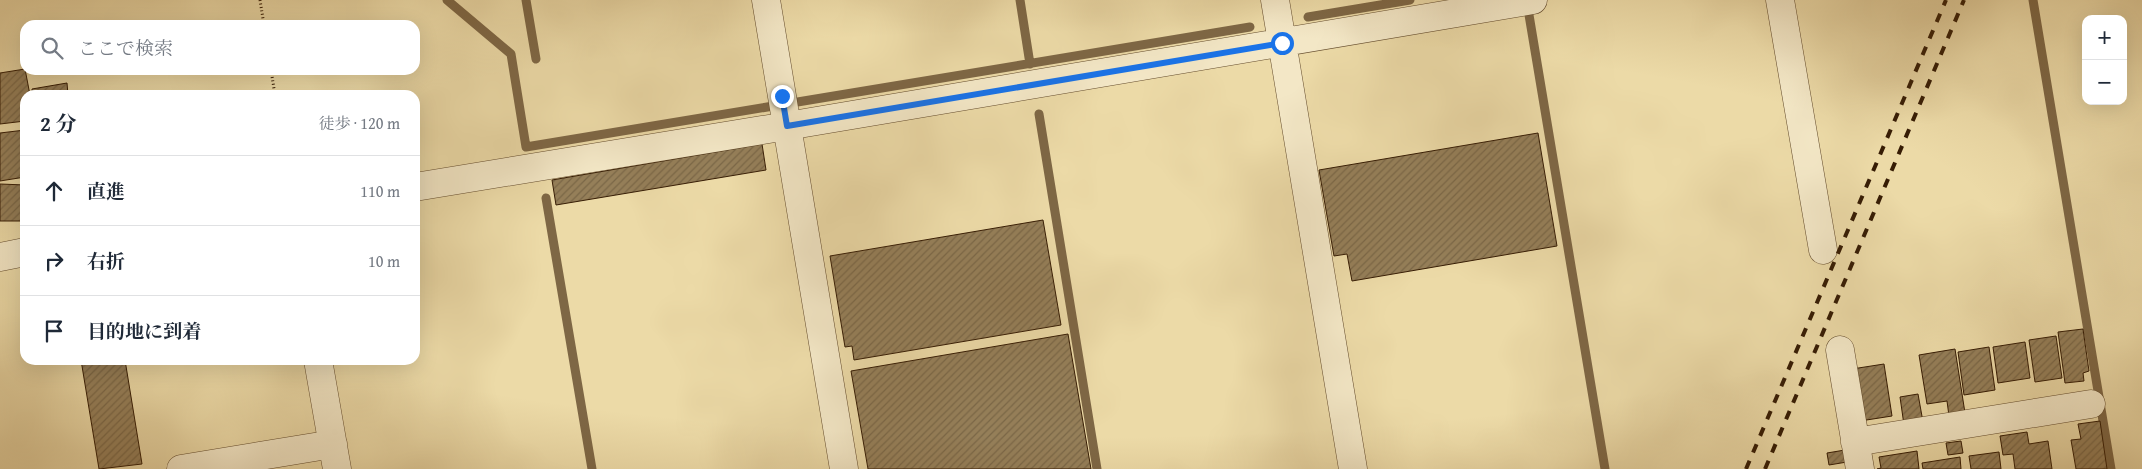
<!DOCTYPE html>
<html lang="ja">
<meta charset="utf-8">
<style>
:root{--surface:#fff;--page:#f2f2f3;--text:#1f2937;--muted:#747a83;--line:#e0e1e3}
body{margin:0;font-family:"Gentium Book Plus","Noto Serif JP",serif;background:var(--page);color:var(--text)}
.controls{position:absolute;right:15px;top:15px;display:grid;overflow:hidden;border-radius:10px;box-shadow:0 5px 20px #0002}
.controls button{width:45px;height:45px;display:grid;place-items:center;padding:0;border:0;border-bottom:1px solid var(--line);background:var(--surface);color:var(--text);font:25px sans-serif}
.stop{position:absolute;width:15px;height:15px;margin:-11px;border:4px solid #1a73e8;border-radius:50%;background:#fff}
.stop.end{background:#1a73e8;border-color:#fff;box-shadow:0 1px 5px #0008}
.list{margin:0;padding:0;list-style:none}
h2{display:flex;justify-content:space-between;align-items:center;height:65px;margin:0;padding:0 20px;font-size:21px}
h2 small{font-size:16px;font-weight:400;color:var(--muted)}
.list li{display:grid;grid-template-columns:32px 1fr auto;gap:15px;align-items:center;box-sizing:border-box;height:70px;padding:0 20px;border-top:1px solid var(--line)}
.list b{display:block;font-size:19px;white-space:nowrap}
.list em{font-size:16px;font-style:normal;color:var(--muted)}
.icon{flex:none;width:28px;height:28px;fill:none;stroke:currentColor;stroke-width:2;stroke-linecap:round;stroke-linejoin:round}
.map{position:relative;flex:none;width:2142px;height:469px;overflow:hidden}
.search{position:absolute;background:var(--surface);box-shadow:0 5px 20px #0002;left:20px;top:20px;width:400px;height:55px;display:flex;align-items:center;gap:12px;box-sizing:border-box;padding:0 18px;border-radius:15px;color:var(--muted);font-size:19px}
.panel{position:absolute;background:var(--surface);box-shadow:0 5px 20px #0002;left:20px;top:90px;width:400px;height:275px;border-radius:15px}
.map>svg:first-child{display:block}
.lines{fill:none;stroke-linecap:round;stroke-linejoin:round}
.stream{stroke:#7e6745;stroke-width:9}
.building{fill:url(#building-hatch);stroke:#361c04}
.minor-casing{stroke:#644c2d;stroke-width:29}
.path{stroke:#361c04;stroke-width:3;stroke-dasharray:1 2.5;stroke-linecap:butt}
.minor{stroke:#f3e7c6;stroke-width:28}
.rail{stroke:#361c04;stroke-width:4;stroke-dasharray:9 9;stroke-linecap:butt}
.route{stroke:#1a73e8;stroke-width:6}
</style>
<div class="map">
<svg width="2142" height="469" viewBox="0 0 2142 469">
<defs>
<pattern id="building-hatch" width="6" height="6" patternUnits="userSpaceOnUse" patternTransform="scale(1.25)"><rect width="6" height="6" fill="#957f59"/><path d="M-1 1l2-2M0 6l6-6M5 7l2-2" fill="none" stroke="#7a6747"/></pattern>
</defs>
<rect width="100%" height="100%" fill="#ecdaa7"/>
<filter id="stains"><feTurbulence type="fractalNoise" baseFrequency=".004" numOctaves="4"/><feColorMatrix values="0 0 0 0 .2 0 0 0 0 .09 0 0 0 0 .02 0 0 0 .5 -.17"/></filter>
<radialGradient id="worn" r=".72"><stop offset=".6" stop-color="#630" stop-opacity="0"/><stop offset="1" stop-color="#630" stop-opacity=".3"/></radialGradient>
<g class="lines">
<path class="stream" d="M447,0L511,54L526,147L1250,27
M526,0L536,59
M1020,0L1030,64
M2033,0L2111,469
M1527,3L1605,469
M1308,17L1410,0
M1039,114L1097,469
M546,198L592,469"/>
</g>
<path class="building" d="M25,69L30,95H25V121L0,124V73Z
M67,83L68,95H32V89Z
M25,130V177L0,181V133Z
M1538,133L1557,246L1352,281L1347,254L1334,256L1319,170Z
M762,144L766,170L556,205L552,180Z
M0,184L25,185V221H0Z
M1043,220L1061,325L854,360L852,346L845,347L830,256Z
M2083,329L2089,371L2083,373L2084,381L2065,383L2058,332Z
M1068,334L1091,469H868L851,371Z
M2056,336L2062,378L2035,382L2029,340Z
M2025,342L2030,378L1998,383L1993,347Z
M1989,347L1995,390L1964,395L1958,352Z
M1955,349L1965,413L1949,416L1947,401L1927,404L1919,355Z
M81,360H125L142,464L99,469Z
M1884,364L1892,416L1860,421L1852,369Z
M1918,394L1923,422L1904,425L1900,397Z
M2100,421L2107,469H2076L2071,440L2081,439L2078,424Z
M2027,432L2029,444L2048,441L2052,469H2015L2013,454L2003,455L2000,436Z
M1961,441L1963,453L1948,455L1946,443Z
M1851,449L1853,461L1829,465L1827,453Z
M1917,451L1919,469H1877L1881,468L1879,457Z
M1999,452L2001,469H1971L1969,456Z
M1960,457L1961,469H1923L1922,463Z"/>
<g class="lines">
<g class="minor-casing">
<path id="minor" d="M766,0L844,469
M1275,0L1353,469
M1780,0L1823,250
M415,187L787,126L1533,0
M0,257L25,252
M1840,350L1860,469
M318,360L337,469
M1855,442L2091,404
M181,469L333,444"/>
</g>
<path class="path" d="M260,0L264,25
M271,70L275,95"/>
<use href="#minor" class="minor"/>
<path class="rail" d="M1746,469L1946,0
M1765,469L1964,0"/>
</g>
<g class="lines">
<path class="route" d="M782,96L787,126L1282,43"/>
</g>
<rect width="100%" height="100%" filter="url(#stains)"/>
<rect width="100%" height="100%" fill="url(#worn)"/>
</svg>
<div class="controls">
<button>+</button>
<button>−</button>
</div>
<div class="stop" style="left:1282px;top:43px"></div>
<div class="stop end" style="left:782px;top:96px"></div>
<div class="search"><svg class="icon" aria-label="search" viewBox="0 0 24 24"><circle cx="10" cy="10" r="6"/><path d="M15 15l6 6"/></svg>ここで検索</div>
<section class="panel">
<h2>2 分<small>徒歩 · 120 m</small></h2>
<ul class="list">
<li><svg class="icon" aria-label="ahead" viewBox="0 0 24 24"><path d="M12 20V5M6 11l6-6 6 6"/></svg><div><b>直進</b></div><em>110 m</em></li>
<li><svg class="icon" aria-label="right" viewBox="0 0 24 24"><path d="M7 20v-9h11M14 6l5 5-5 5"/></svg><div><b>右折</b></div><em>10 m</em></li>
<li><svg class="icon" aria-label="arrive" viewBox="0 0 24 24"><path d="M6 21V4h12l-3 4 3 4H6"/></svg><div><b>目的地に到着</b></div></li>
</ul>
</section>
</div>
